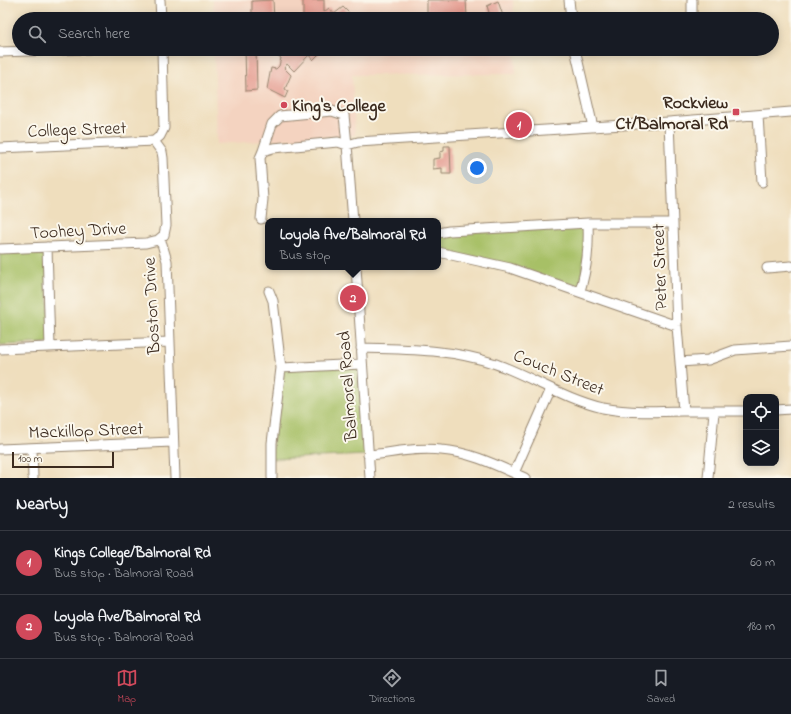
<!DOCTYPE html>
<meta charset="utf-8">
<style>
:root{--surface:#171b24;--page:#242831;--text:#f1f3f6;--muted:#9ea1a6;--line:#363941;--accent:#d1495b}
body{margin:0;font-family:"Indie Flower",sans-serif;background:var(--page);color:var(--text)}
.controls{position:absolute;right:12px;bottom:12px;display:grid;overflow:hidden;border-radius:8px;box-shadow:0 2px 10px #0003}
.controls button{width:36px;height:36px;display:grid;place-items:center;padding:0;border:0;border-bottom:1px solid var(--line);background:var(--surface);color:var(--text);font:20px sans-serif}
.scale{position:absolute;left:12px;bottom:10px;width:102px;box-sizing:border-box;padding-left:4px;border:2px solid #3b2a1e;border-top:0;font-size:11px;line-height:14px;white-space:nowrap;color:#3b2a1e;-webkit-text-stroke:3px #fbf7ec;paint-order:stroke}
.you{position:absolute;left:477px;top:168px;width:14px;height:14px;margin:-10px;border:3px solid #fff;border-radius:50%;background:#1a73e8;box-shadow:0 0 0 6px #1a73e833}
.badge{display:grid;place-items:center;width:26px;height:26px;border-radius:50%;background:var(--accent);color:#fff;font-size:13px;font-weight:700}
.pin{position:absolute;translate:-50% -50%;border:2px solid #fff;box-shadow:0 1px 4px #0006}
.popup{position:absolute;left:265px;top:218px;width:176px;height:52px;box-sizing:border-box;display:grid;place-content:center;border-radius:8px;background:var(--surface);filter:drop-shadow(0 1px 3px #0005);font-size:13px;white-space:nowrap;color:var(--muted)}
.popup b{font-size:15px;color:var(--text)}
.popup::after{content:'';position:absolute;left:50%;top:100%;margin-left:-8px;border:8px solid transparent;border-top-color:var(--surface)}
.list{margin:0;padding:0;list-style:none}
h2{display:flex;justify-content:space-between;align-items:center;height:52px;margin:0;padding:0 16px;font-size:17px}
h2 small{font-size:13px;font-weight:400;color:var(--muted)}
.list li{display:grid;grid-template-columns:26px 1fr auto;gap:12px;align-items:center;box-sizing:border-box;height:64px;padding:0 16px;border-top:1px solid var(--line)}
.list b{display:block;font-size:15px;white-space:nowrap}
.list p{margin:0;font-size:13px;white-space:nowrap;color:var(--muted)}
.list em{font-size:13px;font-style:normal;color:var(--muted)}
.icon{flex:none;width:22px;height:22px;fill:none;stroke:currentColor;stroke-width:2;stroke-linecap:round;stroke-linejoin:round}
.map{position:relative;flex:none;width:791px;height:478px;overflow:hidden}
.search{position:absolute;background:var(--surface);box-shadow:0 2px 10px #0003;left:12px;right:12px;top:12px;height:44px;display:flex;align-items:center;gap:10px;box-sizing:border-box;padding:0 14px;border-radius:22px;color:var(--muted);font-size:15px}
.sheet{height:180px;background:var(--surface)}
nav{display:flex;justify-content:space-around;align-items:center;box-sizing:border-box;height:56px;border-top:1px solid var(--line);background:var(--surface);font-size:11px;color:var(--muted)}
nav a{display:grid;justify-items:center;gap:2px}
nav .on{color:var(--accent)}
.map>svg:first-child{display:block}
.built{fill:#f4d3c0}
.green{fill:#a7c066;stroke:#717542}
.building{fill:#e4988c}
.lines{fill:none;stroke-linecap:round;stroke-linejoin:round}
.minor-casing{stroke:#95846e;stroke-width:11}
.minor{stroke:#fff;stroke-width:9}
.poi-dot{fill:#d1495b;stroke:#fbf7ec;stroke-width:1.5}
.labels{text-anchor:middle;stroke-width:4;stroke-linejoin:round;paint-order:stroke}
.poi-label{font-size:18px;font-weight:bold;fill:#3b2a1e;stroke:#fbf7ec;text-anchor:end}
.street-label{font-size:18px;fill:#3b2a1e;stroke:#fbf7ec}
</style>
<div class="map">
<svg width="791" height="478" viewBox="0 0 791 478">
<rect width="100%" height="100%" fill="#fbf7ec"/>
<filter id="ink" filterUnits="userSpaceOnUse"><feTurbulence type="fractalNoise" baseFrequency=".025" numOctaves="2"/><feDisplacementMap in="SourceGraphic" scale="8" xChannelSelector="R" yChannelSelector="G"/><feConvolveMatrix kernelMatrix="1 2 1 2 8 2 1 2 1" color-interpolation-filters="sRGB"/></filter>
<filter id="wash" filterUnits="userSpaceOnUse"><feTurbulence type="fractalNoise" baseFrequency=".012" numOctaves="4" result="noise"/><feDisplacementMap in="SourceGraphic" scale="16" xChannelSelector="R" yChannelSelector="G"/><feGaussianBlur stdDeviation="0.9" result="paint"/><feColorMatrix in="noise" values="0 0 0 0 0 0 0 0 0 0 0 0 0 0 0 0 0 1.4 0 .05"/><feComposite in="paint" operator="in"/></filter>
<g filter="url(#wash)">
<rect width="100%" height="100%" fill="#efdebd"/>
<path class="built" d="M213,0H513L514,19H214Z
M214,49H515L516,74L352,75L355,135L217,144Z"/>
<path class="green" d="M588,223L580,291L438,252V233Z
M47,250L50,343L0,345V252Z
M362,364L368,455L271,459L281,368Z"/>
<g id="blocks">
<path class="building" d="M273,0L274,19H252V1Z
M303,0H324V12L329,8L334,14L343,7L352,16L348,19H303Z
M427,0H466L467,17L427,18Z
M498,1L504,19H491L487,6Z
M245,49H256L257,90L246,91Z
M270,49H324L313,60L309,55L294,71L287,64L284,68L291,75L285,89L288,91L285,98L267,89L271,68L276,69L279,66L281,58Z
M444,146H450L451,174H442V168L433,169V159L440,158V152L444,151Z"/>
</g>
</g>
<g filter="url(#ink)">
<use href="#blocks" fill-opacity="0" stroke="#95846e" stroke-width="1"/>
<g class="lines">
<g class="minor-casing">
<path id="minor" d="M160,0L161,19
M569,0L571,19
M692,0V19
M162,49L164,128L160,136L154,141L162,152L163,158L166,225L164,235L158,240L162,244L167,261L175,478
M575,49L593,127
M0,52L89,49
M758,115L762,182
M669,122L677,326L684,411
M0,148L154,141
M261,219L263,199L260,158L263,151L273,148L338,142L347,145L344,115L332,111L280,116L272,124L263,151
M353,221L347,145L358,142L669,122L791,112
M438,233L449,231L588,223H673
M47,247L50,347
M0,249L146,243L158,240
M438,252L510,268L677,326
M356,267L370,478
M767,268L791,266
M269,291L273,301L281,368
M580,291C587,267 589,249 588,223
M361,348C407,349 452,349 496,364C532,377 565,399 603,408C629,413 656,412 682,411C703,411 725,411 746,411
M0,349L169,342
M680,362L708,360L735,350L791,346
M776,410L791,409
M32,448L33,478
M0,449L173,442
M368,455C392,453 417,447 441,450C471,452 498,466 525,478
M514,473L551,389
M272,478V443L281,368L362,364
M708,478L714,412"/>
</g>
<use href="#minor" class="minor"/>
</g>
</g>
<g class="poi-dot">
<circle cx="284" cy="105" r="4"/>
<rect x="732" y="108" width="8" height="8" rx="2"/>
</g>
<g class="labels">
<g class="poi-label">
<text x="728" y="108">Rockview<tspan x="728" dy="21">Ct/Balmoral Rd</tspan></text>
<text x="292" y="111" text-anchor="start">King's College</text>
</g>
<g class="street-label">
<text transform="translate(77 129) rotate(-2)" y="6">College Street</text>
<text transform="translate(78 230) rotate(-3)" y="6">Toohey Drive</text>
<text transform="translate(659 267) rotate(-92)" y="6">Peter Street</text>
<text transform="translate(151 306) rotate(-93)" y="6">Boston Drive</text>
<text transform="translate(559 372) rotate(22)" y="6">Couch Street</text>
<text transform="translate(347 386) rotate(-94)" y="6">Balmoral Road</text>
<text transform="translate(86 430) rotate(-2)" y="6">Mackillop Street</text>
</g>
</g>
</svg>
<div class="controls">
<button><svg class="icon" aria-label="locate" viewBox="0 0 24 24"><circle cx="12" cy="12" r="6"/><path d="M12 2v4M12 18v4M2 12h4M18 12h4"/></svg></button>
<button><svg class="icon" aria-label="layers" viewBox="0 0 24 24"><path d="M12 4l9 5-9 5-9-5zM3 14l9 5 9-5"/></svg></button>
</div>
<div class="scale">100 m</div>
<div class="you"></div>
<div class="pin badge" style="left:519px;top:125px">1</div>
<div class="pin badge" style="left:353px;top:298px">2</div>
<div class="popup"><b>Loyola Ave/Balmoral Rd</b>Bus stop</div>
<div class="search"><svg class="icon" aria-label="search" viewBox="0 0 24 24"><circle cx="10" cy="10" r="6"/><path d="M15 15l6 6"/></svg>Search here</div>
</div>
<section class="sheet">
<h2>Nearby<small>2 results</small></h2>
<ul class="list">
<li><span class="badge">1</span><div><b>Kings College/Balmoral Rd</b><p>Bus stop · Balmoral Road</p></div><em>60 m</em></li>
<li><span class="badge">2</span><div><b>Loyola Ave/Balmoral Rd</b><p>Bus stop · Balmoral Road</p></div><em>180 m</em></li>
</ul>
</section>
<nav>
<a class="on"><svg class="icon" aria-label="map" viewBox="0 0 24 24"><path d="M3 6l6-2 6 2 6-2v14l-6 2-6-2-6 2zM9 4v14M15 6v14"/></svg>Map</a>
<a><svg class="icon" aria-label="directions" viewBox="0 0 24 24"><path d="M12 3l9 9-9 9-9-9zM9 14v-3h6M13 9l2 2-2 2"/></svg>Directions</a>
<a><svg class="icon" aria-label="saved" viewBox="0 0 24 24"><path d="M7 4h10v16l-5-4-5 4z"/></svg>Saved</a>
</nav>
